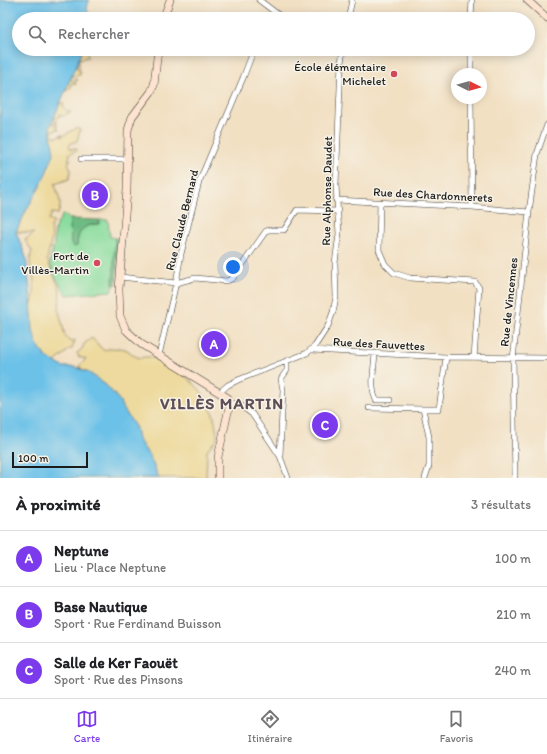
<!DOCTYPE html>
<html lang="fr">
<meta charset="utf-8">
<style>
:root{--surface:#fff;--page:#f6f6f6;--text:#202124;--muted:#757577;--line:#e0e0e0;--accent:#7c3aed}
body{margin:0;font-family:Itim,sans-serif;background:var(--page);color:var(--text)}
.compass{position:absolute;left:451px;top:68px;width:36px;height:36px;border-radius:50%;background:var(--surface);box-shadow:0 2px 10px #0003;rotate:95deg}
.scale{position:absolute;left:12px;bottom:10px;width:76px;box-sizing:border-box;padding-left:4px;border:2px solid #1c1c1c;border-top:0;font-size:11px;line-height:14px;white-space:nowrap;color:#1c1c1c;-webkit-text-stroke:3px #f7f3e8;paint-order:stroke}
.you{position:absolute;left:233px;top:267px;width:14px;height:14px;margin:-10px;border:3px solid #fff;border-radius:50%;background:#1a73e8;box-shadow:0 0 0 6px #1a73e833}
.badge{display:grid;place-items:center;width:26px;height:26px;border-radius:50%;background:var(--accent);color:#fff;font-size:13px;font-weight:700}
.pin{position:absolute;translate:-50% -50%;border:2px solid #fff;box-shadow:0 1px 4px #0006}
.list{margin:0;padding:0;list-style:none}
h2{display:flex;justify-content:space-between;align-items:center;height:52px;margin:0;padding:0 16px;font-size:17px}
h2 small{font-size:13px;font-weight:400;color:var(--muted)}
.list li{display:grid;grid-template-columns:26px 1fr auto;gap:12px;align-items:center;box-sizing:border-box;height:56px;padding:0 16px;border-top:1px solid var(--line)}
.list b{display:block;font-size:15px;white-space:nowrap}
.list p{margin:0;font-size:13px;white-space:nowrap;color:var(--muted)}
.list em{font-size:13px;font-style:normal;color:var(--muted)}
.icon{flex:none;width:22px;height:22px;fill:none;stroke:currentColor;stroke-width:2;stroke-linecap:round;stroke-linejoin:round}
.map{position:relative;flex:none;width:547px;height:478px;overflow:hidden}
.search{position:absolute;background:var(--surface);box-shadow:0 2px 10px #0003;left:12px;right:12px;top:12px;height:44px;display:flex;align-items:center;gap:10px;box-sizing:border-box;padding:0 14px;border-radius:22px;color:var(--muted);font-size:15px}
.sheet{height:220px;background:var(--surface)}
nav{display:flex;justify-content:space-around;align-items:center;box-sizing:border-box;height:56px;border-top:1px solid var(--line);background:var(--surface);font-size:11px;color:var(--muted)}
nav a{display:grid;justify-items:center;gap:2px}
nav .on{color:var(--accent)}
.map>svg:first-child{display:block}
.green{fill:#88dc9d;stroke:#527c5c}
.forest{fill:#6ebc84;stroke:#456c50}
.sand{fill:#eeda9e;stroke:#857b5d}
.water{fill:#6cc1e8;stroke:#446e82}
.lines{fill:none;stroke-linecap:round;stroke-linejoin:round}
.street-casing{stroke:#3c3935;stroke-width:6}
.secondary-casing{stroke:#3c3935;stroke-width:8}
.street{stroke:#fff;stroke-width:5}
.secondary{stroke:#fde4d0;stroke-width:7}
.poi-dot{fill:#d1495b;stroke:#f7f3e8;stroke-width:1.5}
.labels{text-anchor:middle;stroke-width:3;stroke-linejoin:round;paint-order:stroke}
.poi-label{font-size:12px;fill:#1c1c1c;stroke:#f7f3e8;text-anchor:end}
.street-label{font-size:12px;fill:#1c1c1c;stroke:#f7f3e8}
.district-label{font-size:16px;font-weight:bold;letter-spacing:1px;fill:#604f56;stroke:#f7f3e8}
</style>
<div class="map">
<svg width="547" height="478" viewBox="0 0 547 478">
<rect width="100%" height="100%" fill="#f7f3e8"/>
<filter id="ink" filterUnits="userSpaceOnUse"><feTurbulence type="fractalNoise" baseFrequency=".025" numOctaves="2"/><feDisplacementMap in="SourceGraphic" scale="8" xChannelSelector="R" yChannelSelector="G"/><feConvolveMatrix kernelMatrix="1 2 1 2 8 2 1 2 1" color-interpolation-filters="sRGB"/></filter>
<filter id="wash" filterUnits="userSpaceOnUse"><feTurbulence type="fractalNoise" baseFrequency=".012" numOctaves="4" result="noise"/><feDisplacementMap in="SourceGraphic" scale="16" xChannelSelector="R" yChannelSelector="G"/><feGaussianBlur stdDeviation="0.9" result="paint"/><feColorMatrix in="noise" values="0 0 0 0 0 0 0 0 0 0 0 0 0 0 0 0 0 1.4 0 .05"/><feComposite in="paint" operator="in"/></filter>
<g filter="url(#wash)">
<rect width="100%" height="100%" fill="#f2e0c3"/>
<path class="green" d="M63,214L70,219L71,244L77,246C77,231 84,224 99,224V220H108L110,237L115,238L113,285L111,291L67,295L54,275L50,262L54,244L55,228Z"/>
<path class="forest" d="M70,219L99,220V224C84,224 77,231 77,246L74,247L71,244Z
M115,238L119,239L116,285H113Z"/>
<path class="sand" d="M70,49H93L88,50L87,54L88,57L80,59L78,61L80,65H77L76,67L81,68L78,70L79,72L81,71L80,75L70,77L72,80L77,79V81H75L74,83H76L75,85L72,82L70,89H67L66,92L64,91L59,103H63L64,108L68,112H71L65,115L63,117L60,114L59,115L61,116L56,118L55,117L54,118L57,122H54L53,124L55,125L57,123V129H59L51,131L53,133L51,135L57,137L62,134L61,137L75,129L77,128L80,130L77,141L70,144L69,147L71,149L75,148L77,150L69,154L70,156L68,160H71L68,163L71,170L69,179L55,184C58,195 63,203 58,214L52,213L49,220L54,223L51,226L52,237L47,260L60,289L59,311L65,336L70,342L75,340L72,349H70L55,362L43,360L23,326C29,313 36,298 34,283C33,271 27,264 32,251L25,240L34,233L16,232L26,210Z
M92,338L103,350C109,349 119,347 125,349C129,350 133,356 137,357C141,359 146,356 150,357C157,359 165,364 172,368C201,384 216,406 217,440L211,445L207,451L206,478H136L87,372L80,369L82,368L78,367L86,359L79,357L77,353L82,349L84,344Z"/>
<path class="water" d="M0,0H89L87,9L91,19H19V49H83L50,127L54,154L41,185L27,209L16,232L26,257L31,299L33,330L36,342L45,356L63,367H75L88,372L106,385L120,401L121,405L136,428L138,439L150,457L159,478H0Z"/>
</g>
<g filter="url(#ink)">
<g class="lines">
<g class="street-casing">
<path id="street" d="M259,0L284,19
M348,19L352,0
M471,19L472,0
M471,49V74
M471,98L472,207
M81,159H128
M336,200L472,207L529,212
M380,202L379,250L385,264L394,273L410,278L475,282L479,288L474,358
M120,277L176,283L195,278L227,281L233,278L266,231L269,230H284L297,210L337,211
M312,350L446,357L547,358
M375,354C374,368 370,387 376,400H390
M159,355L176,283L181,254L199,182L243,78L254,49
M220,392L228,385L238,380L307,353L315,346L328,326L333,312L336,297L335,263L339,234L336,185L341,63L343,49
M230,403L239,404L252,414L280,456L288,478
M369,408L423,409
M280,456L283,390L281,379L287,370V361
M425,478L429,466V437L423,409H439L446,357
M515,478L513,359L529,212L537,154L547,125"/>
</g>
<g class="secondary-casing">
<path id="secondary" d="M527,0L547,18
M163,19L170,0
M158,49L154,85L151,92L132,117L128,130L127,190L119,289L120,316L126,330L141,344L228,398L230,403L218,457V478"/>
</g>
<use href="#street" class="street"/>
<use href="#secondary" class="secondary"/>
</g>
</g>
<g class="poi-dot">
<circle cx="394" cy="74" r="4"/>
<circle cx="97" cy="263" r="4"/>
</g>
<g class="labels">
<g class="poi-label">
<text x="386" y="71">École élémentaire<tspan x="386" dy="14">Michelet</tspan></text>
<text x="89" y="260">Fort de<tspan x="89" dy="14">Villès-Martin</tspan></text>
</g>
<g class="street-label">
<text transform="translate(327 191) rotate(-89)" y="4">Rue Alphonse Daudet</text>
<text transform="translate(433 195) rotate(3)" y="4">Rue des Chardonnerets</text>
<text transform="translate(182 220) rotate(-76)" y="4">Rue Claude Bernard</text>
<text transform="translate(509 302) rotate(-84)" y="4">Rue de Vincennes</text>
<text transform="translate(379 344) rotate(3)" y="4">Rue des Fauvettes</text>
</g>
<g class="district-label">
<text x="222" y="409">VILLÈS MARTIN</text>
</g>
</g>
</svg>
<svg class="compass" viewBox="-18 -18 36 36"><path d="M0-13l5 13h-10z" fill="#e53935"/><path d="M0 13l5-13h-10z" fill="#757577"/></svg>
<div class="scale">100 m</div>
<div class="you"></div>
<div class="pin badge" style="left:214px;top:344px">A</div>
<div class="pin badge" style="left:95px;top:195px">B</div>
<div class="pin badge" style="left:325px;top:425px">C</div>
<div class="search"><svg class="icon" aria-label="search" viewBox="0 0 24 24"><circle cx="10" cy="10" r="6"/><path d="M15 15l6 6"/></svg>Rechercher</div>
</div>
<section class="sheet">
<h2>À proximité<small>3 résultats</small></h2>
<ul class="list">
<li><span class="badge">A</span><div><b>Neptune</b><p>Lieu · Place Neptune</p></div><em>100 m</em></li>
<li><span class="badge">B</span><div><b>Base Nautique</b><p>Sport · Rue Ferdinand Buisson</p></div><em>210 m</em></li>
<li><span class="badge">C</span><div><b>Salle de Ker Faouët</b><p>Sport · Rue des Pinsons</p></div><em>240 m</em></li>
</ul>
</section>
<nav>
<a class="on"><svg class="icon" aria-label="map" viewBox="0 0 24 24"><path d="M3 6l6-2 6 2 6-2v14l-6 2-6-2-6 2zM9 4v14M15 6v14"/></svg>Carte</a>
<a><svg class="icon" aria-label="directions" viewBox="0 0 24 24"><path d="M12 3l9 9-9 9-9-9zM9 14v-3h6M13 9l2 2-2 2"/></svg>Itinéraire</a>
<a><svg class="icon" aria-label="saved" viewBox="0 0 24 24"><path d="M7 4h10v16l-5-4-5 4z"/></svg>Favoris</a>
</nav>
